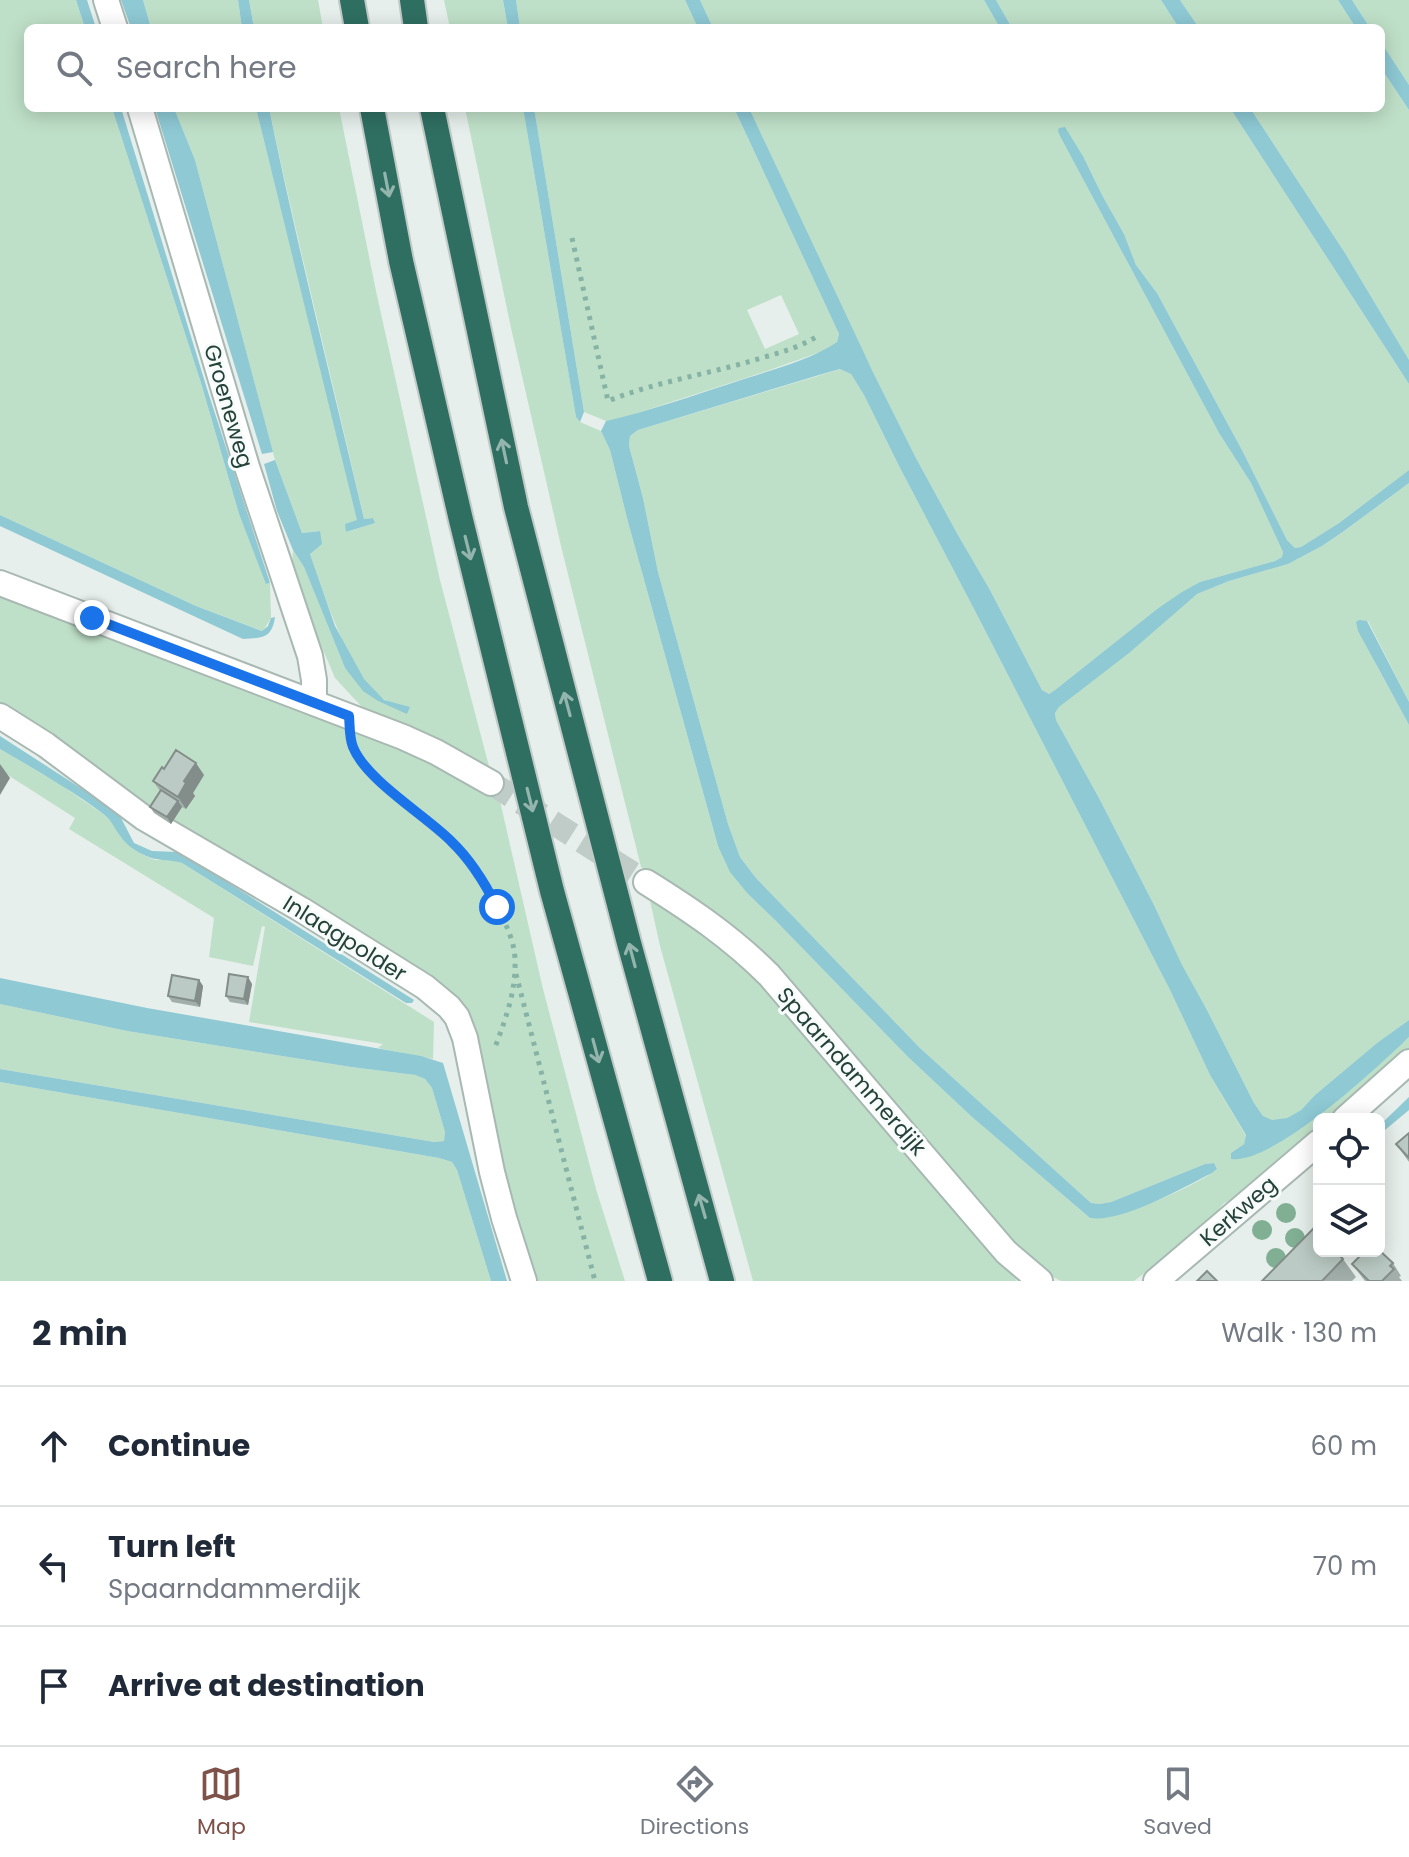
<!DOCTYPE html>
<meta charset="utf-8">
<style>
:root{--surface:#fff;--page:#f2f2f3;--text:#1f2937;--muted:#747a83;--line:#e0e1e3;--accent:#7f5249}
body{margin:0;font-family:Poppins,sans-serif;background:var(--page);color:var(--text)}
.controls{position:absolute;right:24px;bottom:24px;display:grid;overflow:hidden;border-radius:12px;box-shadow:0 4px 20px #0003}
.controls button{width:72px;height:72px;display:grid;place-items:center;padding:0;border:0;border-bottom:2px solid var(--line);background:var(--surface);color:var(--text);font:40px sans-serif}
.stop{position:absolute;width:24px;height:24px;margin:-18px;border:6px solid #1a73e8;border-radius:50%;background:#fff}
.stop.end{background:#1a73e8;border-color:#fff;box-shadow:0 2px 8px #0008}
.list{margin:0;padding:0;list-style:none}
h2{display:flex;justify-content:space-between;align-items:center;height:104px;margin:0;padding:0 32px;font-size:34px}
h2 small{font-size:26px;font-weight:400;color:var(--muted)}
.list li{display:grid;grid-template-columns:52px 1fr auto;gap:24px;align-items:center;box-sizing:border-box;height:120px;padding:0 32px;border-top:2px solid var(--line)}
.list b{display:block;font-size:30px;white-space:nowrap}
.list p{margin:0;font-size:26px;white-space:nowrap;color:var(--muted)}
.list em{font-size:26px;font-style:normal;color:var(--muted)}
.icon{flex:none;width:44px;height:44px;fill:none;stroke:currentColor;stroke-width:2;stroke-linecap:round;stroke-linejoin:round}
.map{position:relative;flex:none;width:1409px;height:1281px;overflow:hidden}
.search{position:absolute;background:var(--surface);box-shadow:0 4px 20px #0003;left:24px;right:24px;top:24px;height:88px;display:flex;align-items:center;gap:20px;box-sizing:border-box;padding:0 28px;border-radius:12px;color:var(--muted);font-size:30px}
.sheet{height:464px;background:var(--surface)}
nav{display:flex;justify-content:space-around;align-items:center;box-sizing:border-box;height:112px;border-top:2px solid var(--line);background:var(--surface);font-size:22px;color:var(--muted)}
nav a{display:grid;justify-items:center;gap:4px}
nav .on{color:var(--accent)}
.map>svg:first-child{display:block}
.green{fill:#bfe0c8;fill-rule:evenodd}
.water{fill:#8ec9d4}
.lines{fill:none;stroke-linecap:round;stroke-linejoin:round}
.minor-tunnel{stroke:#bfccc8;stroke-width:24;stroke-dasharray:24 12;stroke-linecap:butt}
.minor-casing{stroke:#a8b8b2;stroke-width:28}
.highway-casing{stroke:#c2cac8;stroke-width:28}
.path{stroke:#86b3a5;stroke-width:5;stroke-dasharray:4 6;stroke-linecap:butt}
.minor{stroke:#fff;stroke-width:24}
.highway{stroke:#2f6f62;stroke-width:24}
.tree{fill:#80af93}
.wall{fill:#a1aea9}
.shaded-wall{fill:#838d89}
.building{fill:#bbcac4;stroke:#838d89;stroke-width:2}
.oneway{stroke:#93b5ae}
.route{stroke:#1a73e8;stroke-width:10}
.labels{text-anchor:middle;stroke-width:6;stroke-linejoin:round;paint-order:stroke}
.street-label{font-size:22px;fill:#24423a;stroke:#f7fbf9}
</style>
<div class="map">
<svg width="1409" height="1281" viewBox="0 0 1409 1281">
<rect width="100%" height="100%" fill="#e6efeb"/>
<path class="green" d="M0,0H76L85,28H28V108H112L201,383L239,514L267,584L270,583L271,618L263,631L196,606L0,515Z
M143,0H238L242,28H151Z
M249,0H318L323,28H254Z
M444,0H503L508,28H450Z
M516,0H685L698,28H520Z
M700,0H984L1000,28H713Z
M996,0H1161L1179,28H1012Z
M1180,0H1338L1356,28H1199Z
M1352,0H1409V85L1381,42V28H1370Z
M1381,68L1409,110V360L1345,253L1250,108H1381Z
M174,108H256L358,520L346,524L347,532L374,523L373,518L364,519C333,382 298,246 269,108H339L376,291L440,580L490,770L462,754L362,707L335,678L291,574L293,550L304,567L345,668L378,701L409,707C402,705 392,704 385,700C352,684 322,588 310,554L319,531L302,533L275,460L195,160Z
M465,108H523L576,417L580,422L601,431L610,450L628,522L718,846L748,894L775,920L907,1056L972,1117L1090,1218C1103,1216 1116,1214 1129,1211C1147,1206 1204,1181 1217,1169L1214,1163L1205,1164L1111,1202L1099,1204L1091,1203L920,1048L756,878L740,857L728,824L658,572L643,498L629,446L630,436L638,430L841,369L851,374L864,395L899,466L974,609L1170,990L1210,1075L1246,1136L1244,1144L1231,1153L1315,1119L1409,1037V1052L1331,1119H1319V1130L1238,1197L1224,1203L1202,1229L1134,1281H1061L1053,1277L1013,1241L942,1160L840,1038L778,967L748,941L685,891L641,867L561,546L511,328Z
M534,108H734L839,334L837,342L823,351L767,371L628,416L606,421L584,412ZM781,295L799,334L765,349L747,310Z
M749,108H1230L1409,384V470L1339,523L1301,547L1295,548L1287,540L1243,452L1157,293L1136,265L1124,234L1102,195L1084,158L1061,138L1219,433L1251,483L1283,552L1282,557L1275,561L1200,582L1157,609L1055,690L1049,694L1042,690L990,590L958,535L916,458L854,334Z
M1409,483V702L1368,621L1357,623L1359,631L1380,672L1409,725V1020L1377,1043L1315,1095L1301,1110L1287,1118L1272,1121L1263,1116L1254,1103L1207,1010L1182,966L1153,903L1099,798L1056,720L1055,713L1059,707L1197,594L1229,581L1288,564L1322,546L1344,531Z
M0,595L380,741L442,769L500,801L543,989L596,1189L625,1281H530L469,1026L100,777L0,703Z
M0,749L58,783L103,814L113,823L121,837L145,856L155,860L168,859L182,863L434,1022L433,1059L378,1048L383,1044L249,1022L265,927L262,926L253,966L209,957L214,918L69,829L75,818L0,770Z
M649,896L714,942L759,981L1017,1281H753L660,946Z
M0,1004L127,1031L351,1067L415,1075L425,1079L432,1088L445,1132L444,1141L434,1142L0,1069Z
M0,1082L439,1158L452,1162L457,1170L491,1281H0Z"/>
<path class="water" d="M76,0H87L96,28H85Z
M121,0H143L151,28H131Z
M238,0H249L254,28H242Z
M503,0H516L520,28H508Z
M685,0H700L713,28H698Z
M984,0H996L1012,28H1000Z
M1161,0H1180L1199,28H1179Z
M1338,0H1352L1370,28H1356Z
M1381,42L1409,85V110L1381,68Z
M112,108H121L208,392L270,583L266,584L239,514L201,383Z
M155,108H174L195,160L273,452L262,454Z
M256,108H269C297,246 332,382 364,519L373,518L375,523L346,532L345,524L357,520Z
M523,108H534L537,126L584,412L580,422L576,417Z
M734,108H749L872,370L916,458L958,535L990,590L1042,690L1049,694L1055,690L1157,609L1182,592L1200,582L1275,561L1282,557L1283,552L1251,483L1219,433L1061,138L1058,131L1059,128L1065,127L1084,158L1102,195L1124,234L1136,265L1157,293L1243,452L1287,540L1295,548L1301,547L1339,523L1409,470V483L1344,531L1322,546L1288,564L1229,581L1197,594L1129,653L1059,707L1055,713L1056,720L1099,798L1153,903L1182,965L1207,1010L1254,1103L1263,1116L1272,1120L1287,1118L1301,1110L1315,1095L1377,1043L1409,1020V1037C1378,1067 1273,1165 1231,1159V1153L1244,1144L1246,1135L1210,1075L1170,990L974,609L899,466L864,395L851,374L840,369L819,375L638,430L630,436L629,446L643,498L658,572L728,824L740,857L756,878L920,1048L1091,1203L1099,1204L1111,1202L1205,1164L1214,1163L1217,1169L1212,1173C1182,1188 1122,1223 1090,1218L972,1117L907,1056L775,920L748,894L730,872L718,846L628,522L610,450L601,431L606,421C653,410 698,394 744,379C775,369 810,360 837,342L839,334Z
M1230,108H1250L1345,253L1409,360V384Z
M275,460L302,533L320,531L322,544L310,554L335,626L364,679L384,700L410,707L407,714L378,701L363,691L345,668L304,567L293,550L277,511L264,464Z
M0,515L196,606L262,631L268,626L271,618L275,617C272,638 263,638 243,639L0,526Z
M1359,620L1367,621L1409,702V725L1358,631L1356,622Z
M0,736L110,807L121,818L134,843L152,851L177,852L186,856L414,1000L412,1003H406L182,863C169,859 156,861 146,856C137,852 126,845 121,837C114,828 112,820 102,813C70,789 34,769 0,749Z
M0,978L147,1008L421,1056L443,1063L507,1281H491L457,1170L452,1162L439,1158L0,1082V1069L434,1142L444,1141L445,1132L432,1088L425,1079L415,1075L351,1067L127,1031L0,1004Z
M1409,1097V1110L1385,1130L1381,1129L1379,1126Z"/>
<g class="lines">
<path class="minor-tunnel" d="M491,783L646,882"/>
<g class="minor-casing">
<path id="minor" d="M106,0L115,28
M140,108L247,467L310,656L314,680V703
M0,583L403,737L436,752L491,783
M0,716L46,745L144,818L302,910L425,987L449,1007L457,1017L465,1038L492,1172L504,1218L524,1281
M646,882C691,910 731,937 769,975L1006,1252L1040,1281
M1345,1119L1409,1062
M1156,1281L1319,1142"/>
</g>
<g class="highway-casing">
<path id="highway" d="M352,0L357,28
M412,0L416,28
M372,108L401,261L461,520L552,891L660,1281
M432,108L516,507L629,943L722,1281"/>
</g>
<path class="path" d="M572,238L608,401C657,381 711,374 761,358C782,352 801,347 819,335
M352,745C364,774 396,795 420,815C455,842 477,868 498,908C506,925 515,942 515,961C516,992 505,1021 494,1050
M516,974L595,1281"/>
<use href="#minor" class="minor"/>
<use href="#highway" class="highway"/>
</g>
<g class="tree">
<circle cx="1286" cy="1213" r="10"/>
<circle cx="1262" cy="1230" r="10"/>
<circle cx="1295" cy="1238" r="10"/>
<circle cx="1276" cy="1258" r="10"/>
</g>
<path class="wall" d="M164,769L204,775L193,793L195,796L186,809L182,807L171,824L154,813L150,807L160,791L153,781Z
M199,980L203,986L200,1007L172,1002L168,996Z
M252,984L248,1005L230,1002L226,996Z
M1409,1133V1162L1396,1144Z
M1343,1259L1356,1277L1352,1281H1262Z
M1393,1263L1401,1276L1399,1277L1402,1281H1365L1352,1264Z"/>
<path class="shaded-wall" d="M196,763L204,775L193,793L195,796L186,809L178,797L184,781Z
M0,764L10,778L0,795Z
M178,801L182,807L171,824L167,817Z
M248,977L252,984L248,1005L244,999Z
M199,980L203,986L200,1007L195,1001Z"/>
<path class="building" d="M176,750L196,763L184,781L186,783L178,797L153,781L162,767L164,769Z
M161,790L178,801L167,817L150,807Z
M229,974L248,977L244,999L226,996Z
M172,975L199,980L195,1001L168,996Z
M1409,1133V1158L1396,1144Z
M1313,1229L1319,1235V1251H1335L1343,1259L1322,1281H1262Z
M1379,1250L1393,1263L1390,1266L1394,1269L1382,1281H1369L1352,1264L1365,1251Z
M1207,1271L1217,1281H1197Z"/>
<defs><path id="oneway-shaft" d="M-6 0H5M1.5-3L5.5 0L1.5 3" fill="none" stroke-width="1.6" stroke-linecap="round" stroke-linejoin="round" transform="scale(2)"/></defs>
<g class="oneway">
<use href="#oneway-shaft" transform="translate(387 185) rotate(79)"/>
<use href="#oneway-shaft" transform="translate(504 451) rotate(-102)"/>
<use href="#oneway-shaft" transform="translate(468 548) rotate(76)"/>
<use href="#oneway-shaft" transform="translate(567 704) rotate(-105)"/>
<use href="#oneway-shaft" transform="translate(530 800) rotate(76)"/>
<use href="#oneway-shaft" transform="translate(632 955) rotate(-105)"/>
<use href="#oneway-shaft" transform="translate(596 1051) rotate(75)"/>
<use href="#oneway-shaft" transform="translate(702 1206) rotate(-106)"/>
</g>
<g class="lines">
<path class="route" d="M92,618L349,716C350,726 349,737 353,747C366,780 425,815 451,841C471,860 485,883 497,907"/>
</g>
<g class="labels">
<g class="street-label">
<text transform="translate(229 406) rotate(74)" y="8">Groeneweg</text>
<text transform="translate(345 938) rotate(32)" y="8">Inlaagpolder</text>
<text transform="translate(852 1071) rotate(49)" y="8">Spaarndammerdijk</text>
<text transform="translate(1238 1211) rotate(-41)" y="8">Kerkweg</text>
</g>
</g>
</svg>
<div class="controls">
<button><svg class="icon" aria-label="locate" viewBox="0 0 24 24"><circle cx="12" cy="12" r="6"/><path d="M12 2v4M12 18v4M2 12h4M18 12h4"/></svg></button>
<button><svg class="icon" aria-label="layers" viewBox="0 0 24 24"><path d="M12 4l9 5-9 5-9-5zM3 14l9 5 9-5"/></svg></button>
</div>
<div class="stop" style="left:497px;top:907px"></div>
<div class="stop end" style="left:92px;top:618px"></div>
<div class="search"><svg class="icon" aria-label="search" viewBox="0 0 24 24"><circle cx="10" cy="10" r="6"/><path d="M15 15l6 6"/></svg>Search here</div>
</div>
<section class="sheet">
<h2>2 min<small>Walk · 130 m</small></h2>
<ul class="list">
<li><svg class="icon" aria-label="ahead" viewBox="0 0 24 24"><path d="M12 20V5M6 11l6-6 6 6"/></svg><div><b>Continue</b></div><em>60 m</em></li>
<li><svg class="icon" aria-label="left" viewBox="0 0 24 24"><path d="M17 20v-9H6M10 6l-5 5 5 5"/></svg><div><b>Turn left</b><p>Spaarndammerdijk</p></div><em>70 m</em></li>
<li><svg class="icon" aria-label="arrive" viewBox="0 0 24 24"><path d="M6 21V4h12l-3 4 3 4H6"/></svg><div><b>Arrive at destination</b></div></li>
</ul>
</section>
<nav>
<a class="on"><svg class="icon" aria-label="map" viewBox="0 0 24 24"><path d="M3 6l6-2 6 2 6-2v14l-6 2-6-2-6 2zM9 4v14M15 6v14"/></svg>Map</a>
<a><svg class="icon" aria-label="directions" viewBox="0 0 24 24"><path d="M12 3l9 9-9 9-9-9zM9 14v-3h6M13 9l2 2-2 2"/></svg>Directions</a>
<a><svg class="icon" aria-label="saved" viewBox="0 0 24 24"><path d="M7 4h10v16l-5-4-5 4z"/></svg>Saved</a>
</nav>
